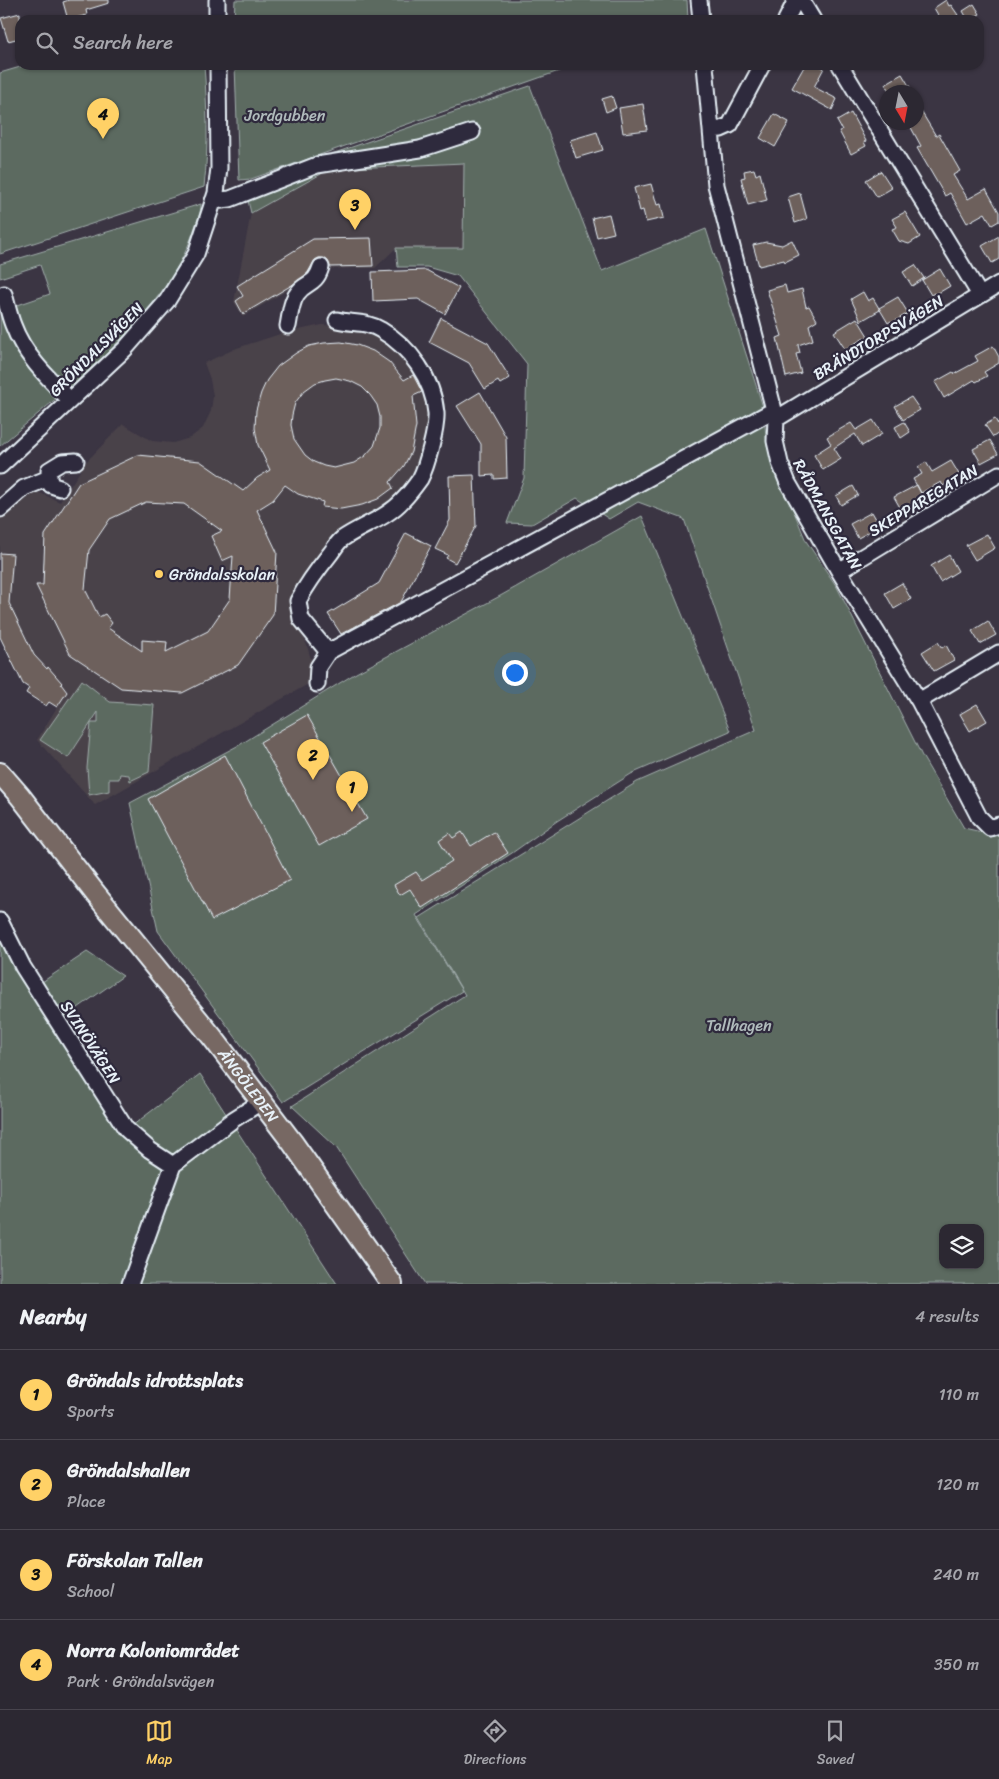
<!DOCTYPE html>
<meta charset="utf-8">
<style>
:root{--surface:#2c2832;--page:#34303a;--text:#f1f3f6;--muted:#a6a6ac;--line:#48444d;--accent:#ffd166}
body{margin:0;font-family:Sriracha,sans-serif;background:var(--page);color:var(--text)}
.controls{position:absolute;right:15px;bottom:15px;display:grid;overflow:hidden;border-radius:10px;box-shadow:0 1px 4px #0004}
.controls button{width:45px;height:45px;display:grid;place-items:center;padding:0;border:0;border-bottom:1px solid var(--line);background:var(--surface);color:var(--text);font:25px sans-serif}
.compass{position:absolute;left:879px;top:85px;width:45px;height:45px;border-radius:50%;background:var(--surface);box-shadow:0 1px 4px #0004;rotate:170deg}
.you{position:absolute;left:514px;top:672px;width:18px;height:18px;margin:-12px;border:4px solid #fff;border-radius:50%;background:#1a73e8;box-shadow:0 0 0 8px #1a73e833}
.badge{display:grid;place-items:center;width:32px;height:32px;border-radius:50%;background:var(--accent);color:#111;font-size:16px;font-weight:700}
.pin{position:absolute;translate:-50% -41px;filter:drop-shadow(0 1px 2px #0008)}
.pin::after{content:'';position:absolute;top:26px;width:18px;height:15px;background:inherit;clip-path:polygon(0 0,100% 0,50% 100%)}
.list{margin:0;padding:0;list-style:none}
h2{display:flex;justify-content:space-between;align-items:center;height:65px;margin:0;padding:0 20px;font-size:21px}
h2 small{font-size:16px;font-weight:400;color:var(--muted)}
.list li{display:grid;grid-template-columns:32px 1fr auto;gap:15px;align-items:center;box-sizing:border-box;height:90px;padding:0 20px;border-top:1px solid var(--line)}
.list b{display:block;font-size:19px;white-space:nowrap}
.list p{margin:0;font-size:16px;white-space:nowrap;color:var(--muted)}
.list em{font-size:16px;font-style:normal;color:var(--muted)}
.icon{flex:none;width:28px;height:28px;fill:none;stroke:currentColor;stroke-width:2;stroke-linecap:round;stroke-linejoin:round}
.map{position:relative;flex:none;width:999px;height:1284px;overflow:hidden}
.search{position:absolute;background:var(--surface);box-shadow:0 1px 4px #0004;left:15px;right:15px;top:15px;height:55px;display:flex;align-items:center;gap:12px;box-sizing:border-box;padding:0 18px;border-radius:15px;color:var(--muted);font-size:19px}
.sheet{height:425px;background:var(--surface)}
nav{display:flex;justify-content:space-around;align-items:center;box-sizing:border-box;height:70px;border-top:1px solid var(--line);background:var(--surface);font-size:14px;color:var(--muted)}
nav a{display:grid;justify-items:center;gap:2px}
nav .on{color:var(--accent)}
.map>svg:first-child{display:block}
.built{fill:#4a424a}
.green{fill:#5b6a61;stroke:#a2aeac;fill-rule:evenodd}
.building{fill:#6d605c;stroke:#e8f1f8;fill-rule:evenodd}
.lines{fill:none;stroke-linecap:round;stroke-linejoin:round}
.minor-casing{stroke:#e8f1f8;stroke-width:19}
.major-casing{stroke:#e8f1f8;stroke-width:24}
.minor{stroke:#2f2a3d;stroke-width:15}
.major{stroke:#776864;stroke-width:20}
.poi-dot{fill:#ffd166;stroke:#2f2a3d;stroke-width:2}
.labels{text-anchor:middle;stroke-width:4.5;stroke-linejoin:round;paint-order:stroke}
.park-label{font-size:16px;fill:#b0bbbc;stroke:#2f2a3d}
.street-label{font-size:16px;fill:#e8f1f8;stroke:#2f2a3d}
.poi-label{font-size:16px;fill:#e8f1f8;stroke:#2f2a3d;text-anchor:start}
</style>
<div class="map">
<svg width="999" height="1284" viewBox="0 0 999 1284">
<rect width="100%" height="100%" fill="#3b3543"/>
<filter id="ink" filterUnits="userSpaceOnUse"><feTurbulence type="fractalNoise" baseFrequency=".02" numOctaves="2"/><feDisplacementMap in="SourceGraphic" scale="10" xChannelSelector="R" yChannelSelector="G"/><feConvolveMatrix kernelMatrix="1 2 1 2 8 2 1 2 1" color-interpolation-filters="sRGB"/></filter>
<g filter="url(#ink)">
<path class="built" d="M464,163L463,248H396L375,268L322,269L243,317L234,302L251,213L330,169Z
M322,325L356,327L371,330L396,345L421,375L431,411L426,454L402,497L353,528L293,600L317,679L95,805L37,740L67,691L61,684L62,683L48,668L47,669L34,655H32L30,646L9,603L0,553V517L31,489L60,502L86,462L123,424L152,441L173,443L190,438L203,428L211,411L213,396L210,379L204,363L237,348L280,334Z"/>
<path class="green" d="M235,0H687L688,20H234Z
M27,65H204C207,105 209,146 204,187L0,254V73Z
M235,65H576L251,179L239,180Z
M530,86L602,271L706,229L763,407L767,446L806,541L837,587L922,756L964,828L999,836V1284H425L336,1147L292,1106L465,995L419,918L637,782L756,730L684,519L638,502L609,519L577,498L532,524L507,523L524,478L527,364L458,276L427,267H398L396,248H463L464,163L330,169L251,213L244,184ZM943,1228H980V1265H943Z
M201,204C201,213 197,221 194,230C166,316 67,388 0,446V311L50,294L40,265L0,278V264Z
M642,516L730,731L631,774L557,821L512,853L416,915L462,991L283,1102L158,931L130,803L241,744L356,673L502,595Z
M82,680L110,702L154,705L149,772L130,781L129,775L120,774L119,779H109V791L89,795L87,768L91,723H98V712L68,758L40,740Z
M0,937L30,990L87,952L123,976L61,1020L128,1129L200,1074L337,1284H0Z"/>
<path class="building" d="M69,0H109V3L86,10L87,15L68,20L63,2Z
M946,0L949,6L951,5L958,15L950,20H941L934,8Z
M974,4L980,14L968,20L963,11Z
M20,13V38L8,41L1,18Z
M805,65H818L824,68L814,87L837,99L832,110L792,88Z
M902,74L911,89L905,92H890L885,84Z
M612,96L616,108L606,112L602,99Z
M916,103L936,136L939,134L960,171L953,175L968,199L986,189L999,212V221L992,225L985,213L967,223L950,193L945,196L917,148L921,146L908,122H916Z
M643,104L647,130L623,133L619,108Z
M851,113L866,141L864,142L866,146L851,154L839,131L842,130L837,121Z
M774,114L789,122L775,147L760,138Z
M597,132L603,150L576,158L570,140Z
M754,169L756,175L760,173L767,200L748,205L741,178L745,177L744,171Z
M881,171L892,188L877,197L866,180Z
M651,184L657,205L661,204L664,218L646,222L643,210L640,211L634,188Z
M800,193L807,219L795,223L788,197Z
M905,212L920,237L909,244L899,241L892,229L897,227L892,219Z
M609,214L614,233L597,237L592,218Z
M999,236V259L992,263L982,246Z
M371,238L373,266L330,267L328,261L324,258H319L315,260L307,274L292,285L243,314L236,301L243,296L237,286L313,239Z
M792,240L799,255L785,262L784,260L759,266L753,245L766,242L782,245Z
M915,265L924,278L912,286L903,272Z
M940,269L950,286L935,295L934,293L931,295L922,280Z
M426,270L459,288L445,314L418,299L373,301L372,272Z
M785,285L787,293L802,289L806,307L809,306L817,320L809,325L813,340L798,345L800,353L796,354L801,373L786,377L777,338L782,336L767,290Z
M863,292L868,301L873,298L880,310L861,321L851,299Z
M898,297L908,313L892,323L891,321L888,323L879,308Z
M441,318L488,343L510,378L500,384L498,381L485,389L469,363L429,342Z
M857,318L868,336L845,349L834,332Z
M341,342L357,345L373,351L389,362L404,380L413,375L422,392L413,396L416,426L411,452L404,466L390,482L393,488L378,499L362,505L341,509L322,507L323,502L298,494L285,485L273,500L257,510L277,552L273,615L238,665L182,693L121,688L70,654L36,585H43L45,535L79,483L138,455L200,461L243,491L257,478L270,470L258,445L255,428L256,410L261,393L267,380L278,366L296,353L309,346L324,343ZM336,378L350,381L362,387L370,395L377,405L380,417V428L374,446L365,456L354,463L334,468L324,466L314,462L305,455L294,439L291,425L292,415L295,403L304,391L315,383L325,380ZM146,502L184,504L222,531L211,536L222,561L233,556L230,599L208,631L166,652L167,642L142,640V651L108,628L112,623L105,614L99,617L85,589L89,550L110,519Z
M993,346L999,357V363L984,372L987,376L976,382L974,380L944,398L935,382L953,372L954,374L978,361L975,356Z
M480,392L506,437L507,478L494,479V475L481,476V444L457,406Z
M911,397L920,410L903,420L895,406Z
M995,419L999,426V433L993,437L985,425Z
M873,420L882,434L862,446L855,434L834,448L841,459L823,470L814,455L831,444L827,437L851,423L856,430Z
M904,422L910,432L901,438L895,427Z
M990,440L998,454L981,463L973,449Z
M951,461L960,476L943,486L941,482L921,493L913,479L922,474L918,467L926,462L932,472Z
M474,475L476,526L455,563L446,558L448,555L435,549L450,520L449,476Z
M917,485L924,499L902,511L894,497Z
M853,486L858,495L841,505L836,496Z
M872,512L880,526L858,538L850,524Z
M406,533L431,546L401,602L341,634L328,614L379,583Z
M987,534L995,548L975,560L966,545Z
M0,553L13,554L9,603L34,655L47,669L48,667L62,683L61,684L67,692L57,707L49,702L46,706L26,693L29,688L23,684L0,637Z
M949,555L958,571L940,582L931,566Z
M902,583L911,599L894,609L885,593Z
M988,621L996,635L980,644L972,631Z
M938,642L942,648L946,645L954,660L934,671L922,652Z
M977,704L987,721L970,731L960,714Z
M307,715L367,819L319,846L260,742Z
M225,755L290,880L212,920L148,799Z
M462,832L471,846L494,832L508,853L422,908L410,889L400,895L394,885L416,872L422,880L452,861L439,840L449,833L453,838Z"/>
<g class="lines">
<g class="minor-casing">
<path id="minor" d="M217,0V20
M699,0L701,20
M801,0L813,20
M786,20L796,0
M705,65L716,185L774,410L776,419L775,441L780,463L788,483L839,571L919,701L979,817L990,828L999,825
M840,65L980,295
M711,130L721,129L730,125L762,65
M213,201L230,199L317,165L420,149L472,132
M4,294C7,304 9,315 13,325C24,355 48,378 70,400
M288,326C290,316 291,302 297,294C305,281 315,287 321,267
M776,419L999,284
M0,466L125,349L167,301L196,254L216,193L219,168L218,65
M60,488L51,485L49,478V470L62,462L76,461
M0,509L24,488L49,478
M839,571L999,474
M328,652L301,619L298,601C307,584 318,569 330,554C334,549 337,543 342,539C362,525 386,519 403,500C409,494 415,486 420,479C427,466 437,428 436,413C433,379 410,347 381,330C367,321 353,324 337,320
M317,684L318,667L328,652L774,410
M919,701L999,653
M0,921L23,967L126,1129L150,1150L173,1165
M130,1284L173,1165L234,1119L261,1102"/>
</g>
<g class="major-casing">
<g id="major">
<path id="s1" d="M0,773L20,796L95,893L213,1038L292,1142L392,1284"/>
</g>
</g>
<use href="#minor" class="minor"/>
<use href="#major" class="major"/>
</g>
</g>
<circle class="poi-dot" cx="159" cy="574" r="5"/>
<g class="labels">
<g class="park-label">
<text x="285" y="121">Jordgubben</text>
<text x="739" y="1031">Tallhagen</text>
</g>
<g class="street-label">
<text transform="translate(878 337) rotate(-31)" y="6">BRÄNDTORPSVÄGEN</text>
<text transform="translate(96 349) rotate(-45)" y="6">GRÖNDALSVÄGEN</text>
<text transform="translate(923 500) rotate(-31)" y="6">SKEPPAREGATAN</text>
<text transform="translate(828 514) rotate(61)" y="6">RÅDMANSGATAN</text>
<text transform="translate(91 1042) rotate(57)" y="6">SVINÖVÄGEN</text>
<text dy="6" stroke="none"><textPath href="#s1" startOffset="399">ÄNGÖLEDEN</textPath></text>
</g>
<g class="poi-label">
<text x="169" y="580">Gröndalsskolan</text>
</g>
</g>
</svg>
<div class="controls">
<button><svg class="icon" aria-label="layers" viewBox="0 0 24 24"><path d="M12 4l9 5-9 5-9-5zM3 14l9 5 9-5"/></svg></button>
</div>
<svg class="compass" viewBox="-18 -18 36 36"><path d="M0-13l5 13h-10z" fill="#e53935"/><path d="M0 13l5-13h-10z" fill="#a6a6ac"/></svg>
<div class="you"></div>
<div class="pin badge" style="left:352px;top:812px">1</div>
<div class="pin badge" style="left:313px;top:780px">2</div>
<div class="pin badge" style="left:355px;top:230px">3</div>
<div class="pin badge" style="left:103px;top:139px">4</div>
<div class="search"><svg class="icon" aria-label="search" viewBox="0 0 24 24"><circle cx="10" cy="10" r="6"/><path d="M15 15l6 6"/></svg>Search here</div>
</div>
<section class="sheet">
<h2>Nearby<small>4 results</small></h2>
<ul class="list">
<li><span class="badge">1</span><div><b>Gröndals idrottsplats</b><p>Sports</p></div><em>110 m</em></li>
<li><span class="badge">2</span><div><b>Gröndalshallen</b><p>Place</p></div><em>120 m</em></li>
<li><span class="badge">3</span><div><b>Förskolan Tallen</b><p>School</p></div><em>240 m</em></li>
<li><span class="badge">4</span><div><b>Norra Koloniområdet</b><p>Park · Gröndalsvägen</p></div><em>350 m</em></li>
</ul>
</section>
<nav>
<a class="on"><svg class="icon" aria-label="map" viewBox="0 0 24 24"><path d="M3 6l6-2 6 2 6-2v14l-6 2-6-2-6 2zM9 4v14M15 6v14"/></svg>Map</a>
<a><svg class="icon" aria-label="directions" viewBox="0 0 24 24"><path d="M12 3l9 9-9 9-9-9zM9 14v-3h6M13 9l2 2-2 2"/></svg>Directions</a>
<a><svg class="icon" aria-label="saved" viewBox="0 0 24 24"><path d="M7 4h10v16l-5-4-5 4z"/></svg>Saved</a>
</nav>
